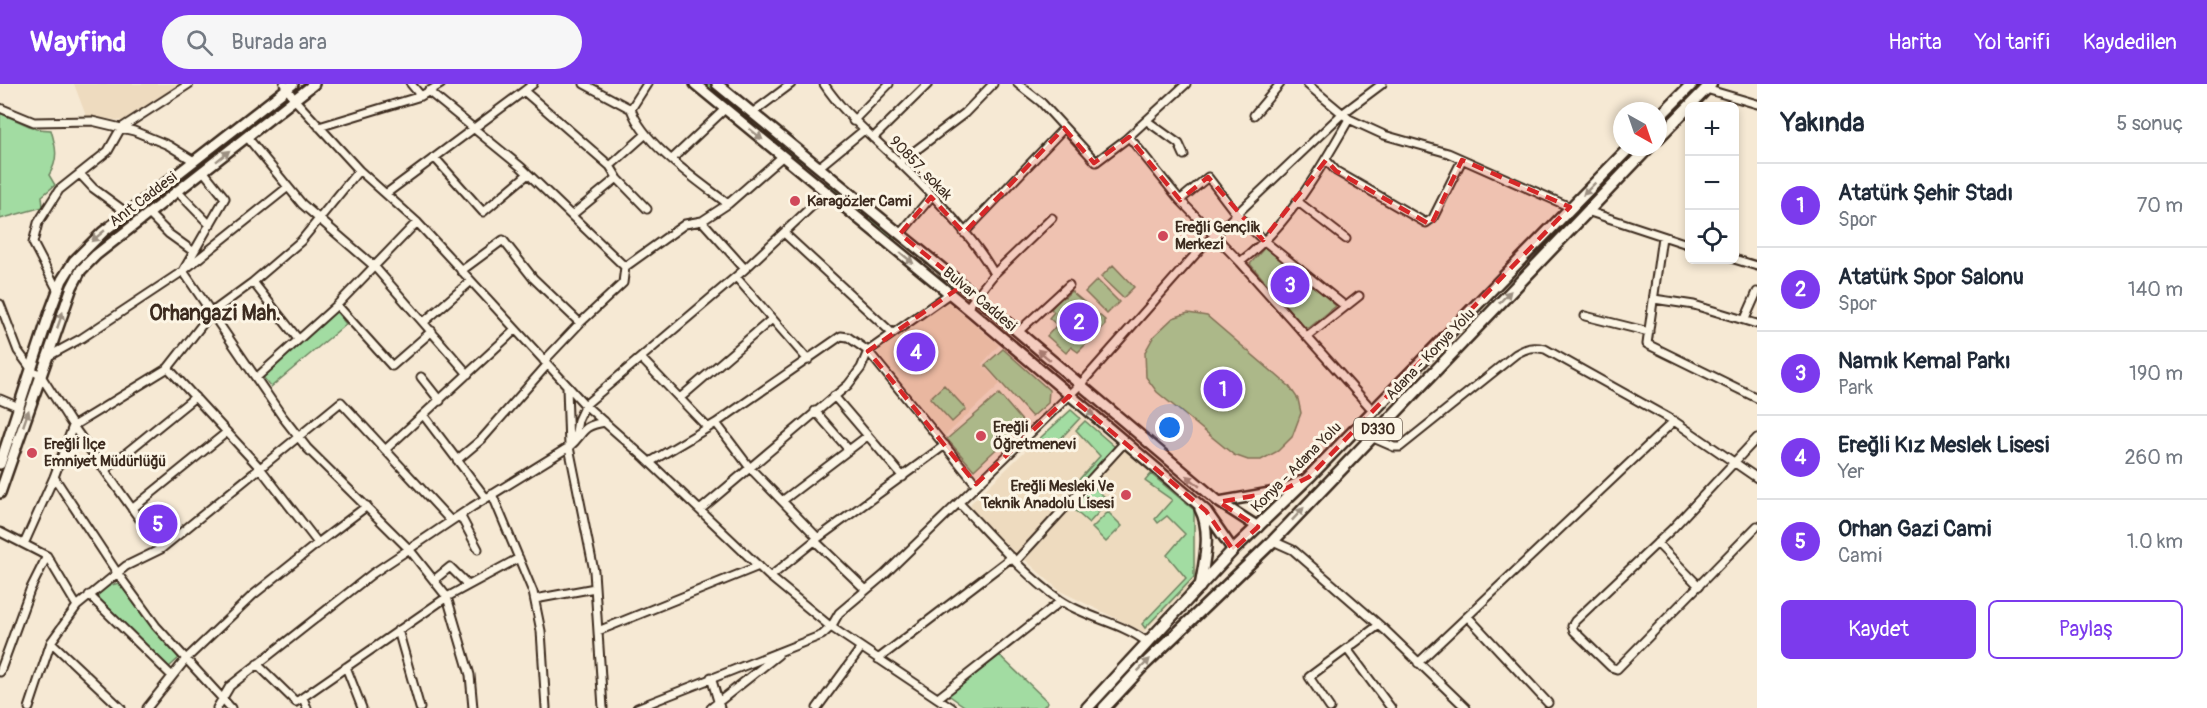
<!DOCTYPE html>
<html lang="tr">
<meta charset="utf-8">
<style>
:root{--surface:#fff;--page:#f6f6f7;--text:#1f2937;--muted:#747a83;--line:#e0e1e3;--accent:#7c3aed}
body{margin:0;font-family:Pangolin,sans-serif;background:var(--page);color:var(--text)}
.controls{position:absolute;right:18px;top:18px;display:grid;overflow:hidden;border-radius:9px;box-shadow:0 3px 9px #0003}
.controls button{width:54px;height:54px;display:grid;place-items:center;padding:0;border:0;border-bottom:2px solid var(--line);background:var(--surface);color:var(--text);font:30px sans-serif}
.compass{position:absolute;left:1613px;top:18px;width:54px;height:54px;border-radius:50%;background:var(--surface);box-shadow:0 3px 9px #0003;rotate:140deg}
.you{position:absolute;left:1170px;top:344px;width:21px;height:21px;margin:-15px;border:4px solid #fff;border-radius:50%;background:#1a73e8;box-shadow:0 0 0 9px #1a73e833}
.badge{display:grid;place-items:center;width:39px;height:39px;border-radius:50%;background:var(--accent);color:#fff;font-size:20px;font-weight:700}
.pin{position:absolute;translate:-50% -50%;border:3px solid #fff;box-shadow:0 2px 6px #0006}
.list{margin:0;padding:0;list-style:none}
h2{display:flex;justify-content:space-between;align-items:center;height:78px;margin:0;padding:0 24px;font-size:26px}
h2 small{font-size:20px;font-weight:400;color:var(--muted)}
.list li{display:grid;grid-template-columns:39px 1fr auto;gap:18px;align-items:center;box-sizing:border-box;height:84px;padding:0 24px;border-top:2px solid var(--line)}
.list b{display:block;font-size:22px;white-space:nowrap}
.list p{margin:0;font-size:20px;white-space:nowrap;color:var(--muted)}
.list em{font-size:20px;font-style:normal;color:var(--muted)}
.actions{display:flex;gap:12px;padding:18px 24px}
.actions a{flex:1;padding:14px 0;border:2px solid var(--accent);border-radius:9px;text-align:center;font-size:21px;color:var(--accent)}
.actions .main{background:var(--accent);color:#fff}
.icon{flex:none;width:33px;height:33px;fill:none;stroke:currentColor;stroke-width:2;stroke-linecap:round;stroke-linejoin:round}
.map{position:relative;flex:none;width:1757px;height:624px;overflow:hidden}
header{display:flex;align-items:center;gap:36px;box-sizing:border-box;height:84px;padding:0 30px;background:var(--accent);color:#fff}
header strong{font-size:28px}
nav{display:flex;gap:33px;margin-inline-start:auto;font-size:21px}
.search{width:420px;height:54px;background:var(--page);display:flex;align-items:center;gap:15px;box-sizing:border-box;padding:0 21px;border-radius:33px;color:var(--muted);font-size:22px}
main{display:flex}
aside{flex:1;background:var(--surface)}
.map>svg:first-child{display:block}
.built{fill:#eedbbf}
.green{fill:#a2dca2;stroke:#6e8360;stroke-width:1.5}
.lines{fill:none;stroke-linecap:round;stroke-linejoin:round}
.minor-casing{stroke:#3b2a1e;stroke-width:11}
.major-casing{stroke:#3b2a1e;stroke-width:14}
.highway-casing{stroke:#3b2a1e;stroke-width:15}
.minor{stroke:#fcf5e5;stroke-width:7}
.major{stroke:#fcf5e5;stroke-width:9}
.highway{stroke:#fcf5e5;stroke-width:10}
.oneway{fill:#9c9082}
.marked{fill:#d62828;fill-opacity:0.2;stroke:#d62828;stroke-width:4.5;stroke-dasharray:12 8;stroke-linejoin:round}
.poi-dot{fill:#d1495b;stroke:#fcf5e5;stroke-width:2}
.labels{text-anchor:middle;stroke-width:6;stroke-linejoin:round;paint-order:stroke}
.shield{fill:#fcf5e5;stroke:#75675a;stroke-width:1.5}
.shield-label{font-size:14px;font-weight:bold;fill:#3b2a1e}
.street-label{font-size:15px;fill:#3b2a1e;stroke:#fcf5e5}
.poi-label{font-size:15px;font-weight:bold;fill:#3b2a1e;stroke:#fcf5e5;text-anchor:start}
.district-label{font-size:21px;font-weight:bold;fill:#3b2a1e;stroke:#fcf5e5}
</style>
<header>
<strong>Wayfind</strong>
<div class="search"><svg class="icon" aria-label="search" viewBox="0 0 24 24"><circle cx="10" cy="10" r="6"/><path d="M15 15l6 6"/></svg>Burada ara</div>
<nav><a>Harita</a><a>Yol tarifi</a><a>Kaydedilen</a></nav>
</header>
<main>
<div class="map">
<svg width="1757" height="624" viewBox="0 0 1757 624">
<rect width="100%" height="100%" fill="#f6e9d4"/>
<filter id="ink" filterUnits="userSpaceOnUse"><feTurbulence type="fractalNoise" baseFrequency=".0167" numOctaves="2"/><feDisplacementMap in="SourceGraphic" scale="12" xChannelSelector="R" yChannelSelector="G"/><feConvolveMatrix kernelMatrix="1 2 1 2 8 2 1 2 1" color-interpolation-filters="sRGB"/></filter>
<g filter="url(#ink)">
<path class="built" d="M74,0H185L122,37L86,32Z
M946,216L999,261L982,280L1000,300L945,352L878,273L879,263Z
M1071,323L1118,362L1018,472L970,425L971,419Z
M1122,364L1196,425V495L1144,548L1060,507L1024,475Z"/>
<path class="green" d="M702,0H709L748,31L746,35Z
M0,29L36,45L51,46C56,63 59,75 49,91L55,101L42,112L43,123L0,135Z
M749,33L801,75L799,78L748,35Z
M828,98L864,127L861,130L826,100Z
M865,128L896,154L894,157L862,131Z
M1268,160L1336,222L1309,244H1305L1250,180Z
M1113,181L1134,203L1123,214L1101,193Z
M1097,196L1119,218L1107,230L1085,208Z
M1071,207L1105,236V241L1078,268L1071,263L1066,269L1047,252L1057,241L1049,234L1054,228L1051,225L1063,211L1065,213Z
M335,226L346,240L271,303L263,293Z
M1188,229L1207,232L1289,302L1298,315L1301,329L1292,353L1278,367L1261,376H1248L1234,371L1157,308L1146,293L1145,268L1154,252L1173,234Z
M1003,265L1049,306L1048,319L1032,333L985,281Z
M944,301L966,325L952,338L930,314Z
M999,310L1024,339L974,386L947,355Z
M1071,326L1080,334L1050,366L1038,356Z
M1085,337L1115,363L1081,403L1076,399L1100,372L1076,346Z
M1151,390L1194,426V493L1145,544L1142,540L1186,494L1167,471L1185,450L1167,432L1158,439L1155,435L1172,416L1145,397Z
M1092,401L1109,417L1089,439L1072,424Z
M1108,428L1122,442L1106,458L1092,444Z
M119,499L179,574L168,584L95,512L104,503Z
M997,569L1048,618L1042,624H967L947,610Z"/>
<g class="lines">
<g class="minor-casing">
<path id="minor" d="M284,0L294,15L359,86L417,138L585,321L645,374L768,491L831,543L952,624
M411,0L421,12
M533,0L524,7L610,82L618,95L647,125
M584,0L631,25C644,61 697,96 728,120
M824,0C841,26 864,45 886,66C918,95 975,153 994,190
M1018,0L1041,18L1096,78L1125,56L1186,0
M1307,0L1349,35L1384,51L1448,69L1570,123
M1706,5L1757,20
M428,7L521,83L625,183
M0,24L34,38L92,37L134,47L168,61L194,77
M631,25L647,0
M752,29L791,0
M1254,31L1280,0
M853,37L889,0
M1147,37L1179,60L1184,71
M319,43L421,12L441,0
M247,53L302,120L374,182L468,290
M1129,53L1180,116
M873,54L928,0
M435,74L483,128L528,90
M672,75L725,25
M1326,76L1336,87L1426,139L1433,134L1462,76
M899,79L965,29L993,0
M610,82L646,50
M819,83L864,46
M80,90L93,104L127,129
M288,103L183,187L282,332L307,364L409,465L447,513L470,591L473,624
M178,108L210,141
M387,109L524,7
M1297,117L1346,155
M1587,127L1690,161
M149,130L169,150L194,168
M572,131L617,94
M702,137L745,185
M784,149L892,249
M964,149L1064,44
M900,150L931,113
M1662,153L1647,260L1757,314
M1734,175L1757,182
M1240,178L1369,322
M461,187L503,156L533,194L580,239
M736,193L808,276
M58,207L33,159L38,139L59,106L108,67L121,44L189,0
M1654,215L1694,221L1757,240
M0,220L18,267L32,286L41,292L73,342L161,465
M337,221L392,282L432,247
M1345,222L1263,156L1237,131L1208,93L1180,116L1240,178C1287,143 1320,86 1349,35
M967,224L994,190L1052,134
M1585,232L1649,248
M1745,235L1757,208
M424,238L470,198
M1018,248L1069,201
M1307,253L1359,212
M298,255L253,198L301,157L359,86
M47,273L82,254L183,187L225,114L204,88
M641,274L708,344
M544,277L580,239L623,199L625,183L685,140L702,137L728,120L783,72
M168,284L260,384L318,459L367,422
M421,293L440,317
M256,294L337,221L417,138
M567,303L569,363L594,487L603,624
M834,312L903,393
M680,314L772,235
M0,315L19,323
M815,327L849,366
M424,332L486,414
M716,339L750,384L818,454
M1371,353L1394,363H1400L1516,270C1527,264 1532,262 1545,265L1674,337L1757,394
M575,354L578,336L585,321L745,185L827,108
M1757,354L1672,445L1575,537L1572,542L1574,547L1611,583L1617,585L1757,442
M385,366L515,246
M457,376L482,355L547,281
M650,378L716,339L841,252L848,253L868,267L949,210
M105,386L195,313
M54,393L118,490L156,542L231,624
M492,410L533,508L541,547L546,624
M782,417L866,353
M959,419C991,452 1022,489 1060,516C1086,534 1121,538 1147,558
M132,425L227,348
M700,426L848,301L861,284L868,267L976,400
M460,431L478,465
M0,448L47,472L77,522
M815,457L866,506
M1273,457L1293,466L1385,546L1466,624
M1657,459L1699,502
M24,460L54,393L73,342L168,284L212,228L253,198
M1016,477L1125,358
M770,493L818,454L945,361
M434,496L450,483L468,501
M89,511L172,592
M535,515L595,504
M1468,533L1548,619
M398,546L420,624
M598,547L759,482
M51,558L121,624
M1347,565L1391,624
M878,575L1012,473
M1418,579L1674,337
M257,580L296,618L447,513L519,474
M346,583L362,624
M0,588L30,506L47,472
M711,593L720,624
M303,614L307,624
M938,614L1061,517
M29,624L51,558L77,522L126,482L161,465L341,318L451,437
M147,624L186,575L253,511L318,459
M217,624L230,602L372,490L472,423L569,363C585,350 579,342 605,338
M637,624L822,551L831,543L839,529L884,491L1079,302L1201,164L1342,30L1382,0
M711,624L778,571
M817,624L861,564
M1330,624L1309,593L1379,541"/>
</g>
<g class="major-casing">
<path id="major" d="M695,0L971,227L1198,420L1206,427L1233,466
M717,0L977,213L1219,418L1258,443
M0,380L50,228L62,196L74,177L103,148L293,0
M0,409L72,203L81,186L96,171L314,0
M1219,418L1281,407L1302,397
M1200,425C1212,448 1204,478 1200,503"/>
</g>
<g class="highway-casing">
<path id="highway" d="M1658,34L1692,0
M1658,54L1711,0
M1087,624L1233,466L1309,393L1630,63
M1104,624L1144,581L1273,457L1649,63"/>
</g>
<use href="#minor" class="minor"/>
<use href="#major" class="major"/>
<use href="#highway" class="highway"/>
</g>
<defs><path id="oneway-solid" d="M-6-.8H1V-3.2L6.5 0L1 3.2V.8H-6Z" transform="scale(1.5)"/></defs>
<g class="oneway">
<use href="#oneway-solid" transform="translate(756 50) rotate(39)"/>
<use href="#oneway-solid" transform="translate(223 72) rotate(-39)"/>
<use href="#oneway-solid" transform="translate(1589 105) rotate(135)"/>
<use href="#oneway-solid" transform="translate(98 152) rotate(140)"/>
<use href="#oneway-solid" transform="translate(907 174) rotate(40)"/>
<use href="#oneway-solid" transform="translate(1505 213) rotate(-46)"/>
<use href="#oneway-solid" transform="translate(60 236) rotate(-71)"/>
<use href="#oneway-solid" transform="translate(1044 271) rotate(-139)"/>
<use href="#oneway-solid" transform="translate(1088 327) rotate(39)"/>
<use href="#oneway-solid" transform="translate(26 334) rotate(-71)"/>
<use href="#oneway-solid" transform="translate(1193 397) rotate(-140)"/>
<use href="#oneway-solid" transform="translate(1298 430) rotate(-47)"/>
<use href="#oneway-solid" transform="translate(1144 581) rotate(-45)"/>
</g>
</g>
<path class="marked" d="M1064,44L1094,79L1129,53L1180,116L1208,93L1263,156L1326,76L1336,87L1431,141L1462,76L1570,123L1309,393L1281,407L1219,418L1258,443L1233,466L1206,427L1069,312L976,400L868,267L963,201L900,150L931,113L964,149Z"/>
<g class="poi-dot">
<circle cx="795" cy="117" r="6"/>
<circle cx="1163" cy="152" r="6"/>
<circle cx="981" cy="352" r="6"/>
<circle cx="32" cy="369" r="6"/>
<circle cx="1126" cy="411" r="6"/>
</g>
<g class="labels">
<rect class="shield" x="1354" y="334" width="48" height="22" rx="4.5"/>
<g class="shield-label">
<text x="1378" y="350">D330</text>
</g>
<g class="street-label">
<text transform="translate(921 84) rotate(46)" y="5">90857. sokak</text>
<text transform="translate(143 115) rotate(-37)" y="5">Anıt Caddesi</text>
<text transform="translate(980 215) rotate(40)" y="5">Bulvar Caddesi</text>
<text transform="translate(1430 270) rotate(-46)" y="5">Adana - Konya Yolu</text>
<text transform="translate(1296 383) rotate(-45)" y="5">Konya - Adana Yolu</text>
</g>
<g class="poi-label">
<text x="807" y="122">Karagözler Cami</text>
<text x="1175" y="148">Ereğli Gençlik<tspan x="1175" dy="17">Merkezi</tspan></text>
<text x="993" y="348">Ereğli<tspan x="993" dy="17">Öğretmenevi</tspan></text>
<text x="44" y="365">Ereğli İlçe<tspan x="44" dy="17">Emniyet Müdürlüğü</tspan></text>
<text x="1114" y="407" text-anchor="end">Ereğli Mesleki Ve<tspan x="1114" dy="17">Teknik Anadolu Lisesi</tspan></text>
</g>
<g class="district-label">
<text x="215" y="236">Orhangazi Mah.</text>
</g>
</g>
</svg>
<div class="controls">
<button>+</button>
<button>−</button>
<button><svg class="icon" aria-label="locate" viewBox="0 0 24 24"><circle cx="12" cy="12" r="6"/><path d="M12 2v4M12 18v4M2 12h4M18 12h4"/></svg></button>
</div>
<svg class="compass" viewBox="-18 -18 36 36"><path d="M0-13l5 13h-10z" fill="#e53935"/><path d="M0 13l5-13h-10z" fill="#747a83"/></svg>
<div class="you"></div>
<div class="pin badge" style="left:1223px;top:305px">1</div>
<div class="pin badge" style="left:1079px;top:238px">2</div>
<div class="pin badge" style="left:1290px;top:201px">3</div>
<div class="pin badge" style="left:916px;top:268px">4</div>
<div class="pin badge" style="left:158px;top:440px">5</div>
</div>
<aside>
<h2>Yakında<small>5 sonuç</small></h2>
<ul class="list">
<li><span class="badge">1</span><div><b>Atatürk Şehir Stadı</b><p>Spor</p></div><em>70 m</em></li>
<li><span class="badge">2</span><div><b>Atatürk Spor Salonu</b><p>Spor</p></div><em>140 m</em></li>
<li><span class="badge">3</span><div><b>Namık Kemal Parkı</b><p>Park</p></div><em>190 m</em></li>
<li><span class="badge">4</span><div><b>Ereğli Kız Meslek Lisesi</b><p>Yer</p></div><em>260 m</em></li>
<li><span class="badge">5</span><div><b>Orhan Gazi Cami</b><p>Cami</p></div><em>1.0 km</em></li>
</ul>
<div class="actions"><a class="main">Kaydet</a><a>Paylaş</a></div>
</aside>
</main>
